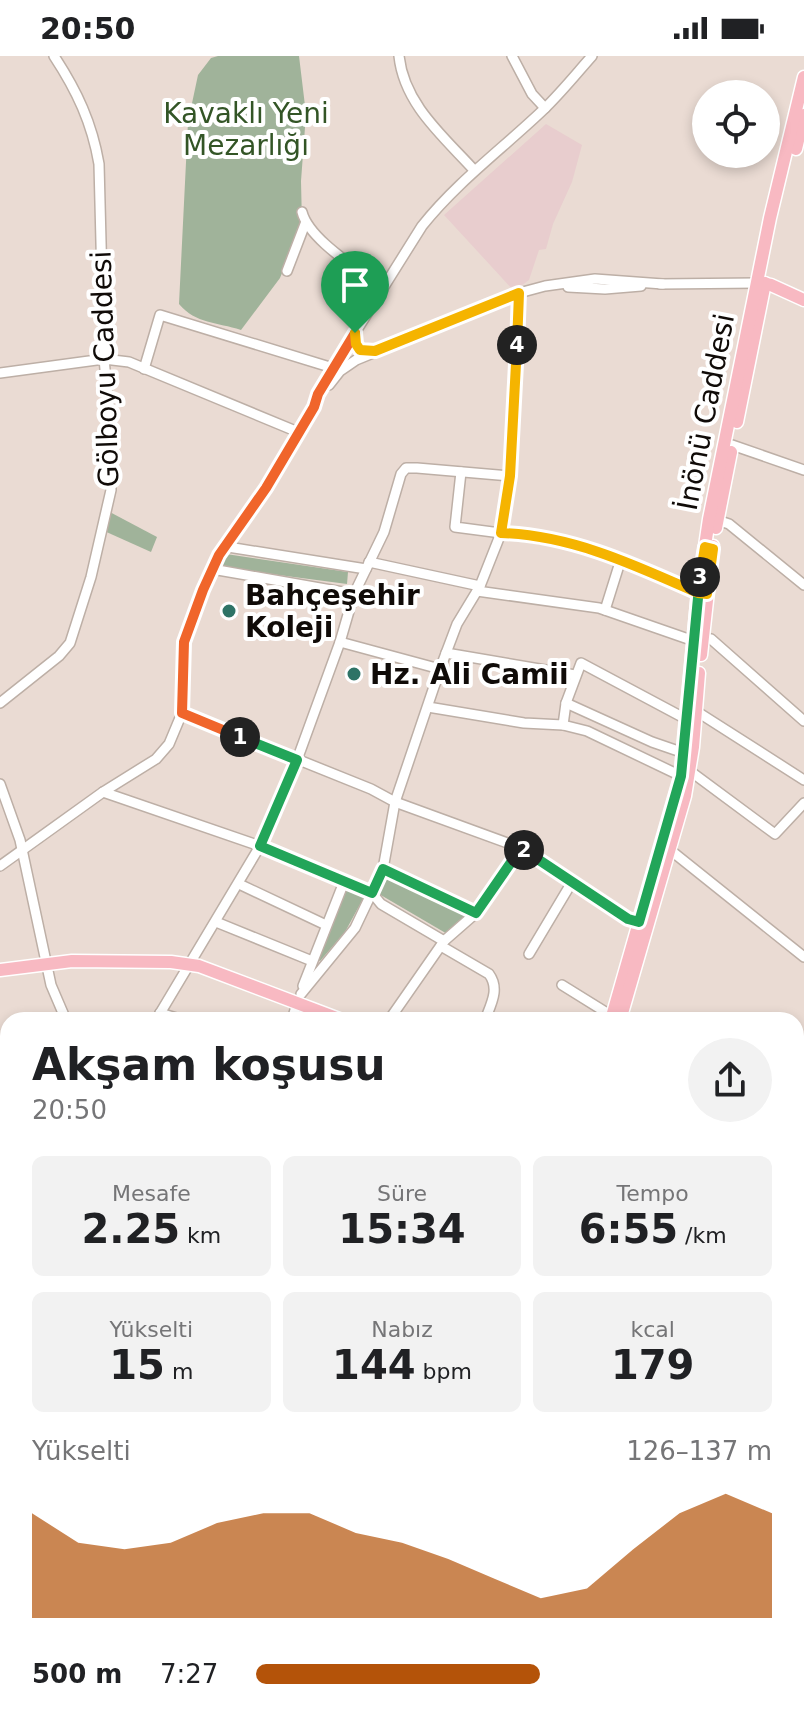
<!DOCTYPE html>
<html lang="tr">
<head>
<meta charset="utf-8">
<style>
	body { margin:0; font-family:"DejaVu Sans",sans-serif; background:#f2f2f2; color:#202124; height:100vh; display:flex; flex-direction:column; font-size:30px; white-space:nowrap }
	* { box-sizing:border-box; margin:0 }
	p { font-size:26px; color:#757577 }
	.icon { flex:none; width:44px; height:44px; fill:none; stroke:currentColor; stroke-width:2; stroke-linecap:round; stroke-linejoin:round }
	.map { position:relative; flex:1; overflow:hidden }
	.details { position:absolute; left:0px; top:956px; width:804px; height:708px; display:flex; flex-direction:column; background:#fff; border-radius:24px 24px 0 0; box-shadow:0 4px 12px #0003 }
	.details>* { flex:none }
	.controls { position:absolute; left:692px; top:24px; display:grid; gap:16px }
	.controls a { display:grid; place-items:center; width:88px; height:88px; border-radius:50%; background:#fff; box-shadow:0 4px 12px #0003; font-size:40px }
	.pin { position:absolute; display:grid; place-items:center; width:68px; height:68px; color:#fff; margin:-82px -34px; border-radius:50% 50% 50% 0; rotate:-45deg; box-shadow:0 0 8px #0007 }
	.pin .icon { rotate:45deg }
	.km { position:absolute; width:40px; height:40px; margin:-20px; border-radius:50%; background:#222; color:#fff; font-size:22px; line-height:40px; text-align:center }
	.round { display:grid; place-items:center; flex:none; width:84px; height:84px; border-radius:42px; background:#f2f2f2 }
	.overview { display:flex; align-items:center; justify-content:space-between; height:136px; padding:0 32px }
	h1 { font-size:44px; font-weight:800; line-height:60px }
	.metrics { display:grid; grid-template-columns:repeat(3,1fr); gap:12px; height:136px; padding:8px 32px }
	.metrics div { display:grid; align-content:center; border-radius:12px; background:#f2f2f2; text-align:center }
	.metrics b { font-size:40px; font-weight:800 }
	.metrics small { font-size:22px; font-weight:400 }
	.metrics p { font-size:22px }
	.chart { height:224px; padding:16px 32px }
	.chart p { display:flex; justify-content:space-between }
	.chart svg { width:100%; height:144px; margin-top:8px; fill:#b45309; opacity:.7 }
	ul { padding:0 32px; list-style:none; font-size:26px }
	li { display:grid; grid-template-columns:128px 96px 1fr; align-items:center; height:60px }
	li i { height:20px; border-radius:10px; background:#b45309 }
	.status { display:flex; justify-content:space-between; align-items:center; height:56px; padding:0 40px; background:#fff; direction:ltr }
	.status svg { height:22px; fill:currentColor }
	.map>svg:first-child { display:block }
	.industrial { fill:#e8cdce }
	.green { fill:#a0b39a }
	.lines { fill:none; stroke-linecap:round; stroke-linejoin:round }
	.minor-casing { stroke:#bdafa6; stroke-width:12 }
	.major-casing { stroke:#fff; stroke-width:15 }
	.minor { stroke:#fff; stroke-width:9 }
	.major { stroke:#f8b9c2; stroke-width:12 }
	.split-1-casing { stroke:#fff; stroke-width:16 }
	.split-2-casing { stroke:#fff; stroke-width:16 }
	.split-3-casing { stroke:#fff; stroke-width:16 }
	.split-4-casing { stroke:#fff; stroke-width:16 }
	.split-5-casing { stroke:#fff; stroke-width:16 }
	.split-1 { stroke:#f0652b; stroke-width:10 }
	.split-2 { stroke:#22a559; stroke-width:10 }
	.split-3 { stroke:#22a559; stroke-width:10 }
	.split-4 { stroke:#f5b400; stroke-width:10 }
	.split-5 { stroke:#f5b400; stroke-width:10 }
	.poi-dot { fill:#2e7366; stroke:#fff; stroke-width:3 }
	.labels { text-anchor:middle; dominant-baseline:central; stroke-width:8; stroke-linejoin:round; paint-order:stroke }
	.park-label { font-size:28px; fill:#335526; stroke:#fff }
	.street-label { font-size:28px; fill:#100b08; stroke:#fff }
	.poi-label { font-size:28px; font-weight:bold; fill:#100b08; stroke:#fff; text-anchor:start }
</style>
</head>
<body>
<div class="status"><b>20:50</b><svg viewBox="0 0 49 12"><path d="M0 12V9h3v3zM5 12V6h3v6zM10 12V3h3v9zM15 12V0h3v12zM26 1h20v11H26zM47 4h2v5h-2z"/></svg></div>
<div class="map">
<svg width="804" height="1664" viewBox="0 0 804 1664">
	<rect width="100%" height="100%" fill="#eadbd3"/>
	<path class="industrial" d="M 546,68 L 582,89 L 572,126 L 553,168 L 546,193 L 539,194 L 529,224 L 514,235 L 444,159 Z"/>
	<g class="green">
		<path d="M 218,0 L 299,0 L 306,58 L 301,125 L 302,168 L 280,222 L 241,274 C 217,266 196,268 179,248 L 188,66 L 198,19 L 211,2 Z"/>
		<path d="M 106,454 L 157,481 L 151,496 L 102,474 Z"/>
		<path d="M 226,498 L 348,516 L 347,528 L 219,511 Z"/>
		<path d="M 386,817 L 466,858 L 449,879 L 379,838 Z"/>
		<path d="M 346,831 L 364,841 L 345,876 L 320,905 L 316,903 Z"/>
	</g>
	<g class="lines">
		<g class="minor-casing">
			<g id="minor">
				<path d="M 399,0 C 404,48 443,80 474,114"/>
				<path d="M 512,0 L 532,38 L 545,52"/>
				<path d="M 302,156 C 309,184 360,214 383,233"/>
				<path d="M 287,215 L 305,168"/>
				<path d="M 660,228 L 757,227"/>
				<path d="M 568,231 L 605,233 L 641,230"/>
				<path d="M 355,277 L 358,292 L 363,295 L 374,295"/>
				<path d="M 144,313 L 160,259 L 333,312"/>
				<path d="M 0,317 L 104,303 L 129,306 L 298,376"/>
				<path d="M 329,329 L 340,315 L 356,304 L 519,237 L 545,230 L 595,223 L 663,228"/>
				<path d="M 732,389 L 804,414"/>
				<path d="M 461,416 L 455,471 L 568,486 L 627,505 L 703,537"/>
				<path d="M 717,464 L 729,468 L 804,529"/>
				<path d="M 228,491 L 366,513"/>
				<path d="M 369,506 L 480,530"/>
				<path d="M 212,513 L 354,538"/>
				<path d="M 477,535 L 599,552 L 694,585"/>
				<path d="M 605,554 L 621,503"/>
				<path d="M 703,582 L 711,583 L 804,665"/>
				<path d="M 340,586 L 440,613"/>
				<path d="M 446,597 L 575,619"/>
				<path d="M 0,647 L 59,600 L 70,587 L 91,521 L 111,434 L 110,364 L 104,303 L 99,108 C 92,67 77,35 54,0"/>
				<path d="M 566,647 L 652,686 L 684,697"/>
				<path d="M 428,651 L 524,667 L 563,669 L 566,647 L 581,607 L 686,663"/>
				<path d="M 696,655 L 804,724"/>
				<path d="M 182,657 L 371,733 L 395,746 L 521,792 L 628,863 L 639,866"/>
				<path d="M 563,669 L 587,675 L 681,720"/>
				<path d="M 690,715 L 775,778 L 804,747"/>
				<path d="M 0,728 L 20,784 L 51,929 L 66,964"/>
				<path d="M 103,736 L 260,790 L 372,837"/>
				<path d="M 669,793 L 804,901"/>
				<path d="M 0,810 L 103,736 L 156,703 L 169,688 L 182,657 L 184,586 L 203,534 L 219,499 L 266,432 L 314,351 L 318,338 L 333,312 L 422,170 C 457,126 502,93 542,55 C 560,38 576,18 592,0"/>
				<path d="M 383,813 L 476,857"/>
				<path d="M 239,828 L 326,869"/>
				<path d="M 372,837 L 381,848 L 444,885"/>
				<path d="M 216,866 L 312,905"/>
				<path d="M 441,890 L 489,918 C 500,933 491,948 485,964"/>
				<path d="M 529,898 L 572,826"/>
				<path d="M 562,929 L 612,960"/>
				<path d="M 303,930 L 344,826"/>
				<path d="M 301,938 L 355,872 L 383,813 L 395,746 L 440,613 L 457,568 L 480,530 L 501,477 L 510,420 L 519,237"/>
				<path d="M 160,957 L 183,964"/>
				<path d="M 156,964 L 260,790 L 297,704 L 340,586 L 354,538 L 384,476 L 401,418 L 406,412 L 417,412 L 510,420"/>
				<path d="M 292,964 L 298,944"/>
				<path d="M 389,964 L 444,885 L 476,857 L 521,792"/>
				<path d="M 796,1138 L 804,1146"/>
				<path d="M 0,1152 L 8,1157"/>
				<path d="M 796,1178 L 804,1182"/>
				<path d="M 0,1219 L 8,1226"/>
				<path d="M 0,1262 L 8,1257"/>
				<path d="M 0,1301 L 8,1313"/>
				<path d="M 796,1373 L 804,1381"/>
				<path d="M 0,1392 L 8,1386"/>
				<path d="M 796,1398 L 804,1401"/>
				<path d="M 0,1401 L 8,1420"/>
				<path d="M 0,1442 L 8,1439"/>
				<path d="M 796,1470 L 804,1474"/>
				<path d="M 796,1502 L 804,1502"/>
				<path d="M 0,1510 L 8,1511"/>
				<path d="M 0,1518 L 8,1519"/>
				<path d="M 796,1546 L 804,1555"/>
				<path d="M 796,1603 L 804,1597"/>
				<path d="M 0,1640 L 8,1643"/>
				<path d="M 0,1649 L 8,1653"/>
				<path d="M 16,1656 L 36,1664"/>
				<path d="M 37,1656 L 55,1664"/>
				<path d="M 396,1656 L 406,1661"/>
				<path d="M 189,1664 L 191,1656"/>
				<path d="M 289,1664 L 294,1656"/>
				<path d="M 374,1664 L 378,1656"/>
				<path d="M 452,1664 L 454,1656"/>
				<path d="M 546,1664 L 557,1656"/>
				<path d="M 697,1664 L 716,1656"/>
			</g>
		</g>
		<g class="major-casing">
			<g id="major">
				<path d="M 796,93 L 804,59"/>
				<path d="M 761,227 L 771,229 L 804,244"/>
				<path d="M 737,366 L 765,227"/>
				<path d="M 716,472 L 731,396"/>
				<path d="M 701,599 L 713,490"/>
				<path d="M 0,914 L 72,905 L 171,906 L 199,910 L 342,964"/>
				<path d="M 611,964 L 681,720 L 698,537 L 709,463 L 770,162 L 804,21"/>
				<path d="M 620,964 L 685,740 L 693,691 L 699,617"/>
				<path d="M 796,1158 L 804,1150"/>
				<path d="M 796,1171 L 804,1163"/>
				<path d="M 796,1267 L 804,1276"/>
				<path d="M 796,1281 L 804,1290"/>
				<path d="M 602,1656 L 607,1664"/>
				<path d="M 477,1664 L 478,1656"/>
			</g>
		</g>
		<use href="#minor" class="minor"/>
		<use href="#major" class="major"/>
	</g>
	<g class="lines">
		<g class="split-1-casing">
			<path id="split-1" d="M 240,681 L 182,657 L 184,586 L 203,534 L 219,499 L 266,432 L 314,351 L 318,338 L 355,277"/>
		</g>
		<g class="split-2-casing">
			<path id="split-2" d="M 240,681 L 297,704 L 260,790 L 372,837 L 383,813 L 476,857 L 521,792 L 524,794"/>
		</g>
		<g class="split-3-casing">
			<path id="split-3" d="M 524,794 L 628,863 L 639,866 L 681,720 L 700,521"/>
		</g>
		<g class="split-4-casing">
			<path id="split-4" d="M 517,289 L 510,420 L 501,477 C 571,479 635,509 698,537 L 707,538 L 713,493 L 705,491 L 700,521"/>
		</g>
		<g class="split-5-casing">
			<path id="split-5" d="M 355,277 L 356,288 L 360,294 L 375,295 L 519,237 L 517,289"/>
		</g>
		<use href="#split-1" class="split-1"/>
		<use href="#split-2" class="split-2"/>
		<use href="#split-3" class="split-3"/>
		<use href="#split-4" class="split-4"/>
		<use href="#split-5" class="split-5"/>
	</g>
	<g class="poi-dot">
		<circle cx="229" cy="555" r="8"/>
		<circle cx="354" cy="618" r="8"/>
	</g>
	<g class="labels">
		<g class="park-label">
			<text x="246" y="57">Kavaklı Yeni<tspan x="246" dy="32">Mezarlığı</tspan></text>
		</g>
		<g class="street-label">
			<text transform="translate(105 313) rotate(-92)">Gölboyu Caddesi</text>
			<text transform="translate(706 356) rotate(-79)">İnönü Caddesi</text>
		</g>
		<g class="poi-label">
			<text x="245" y="539">Bahçeşehir<tspan x="245" dy="32">Koleji</tspan></text>
			<text x="370" y="618">Hz. Ali Camii</text>
		</g>
	</g>
</svg>
<div class="controls">
<a><svg class="icon" aria-label="locate" viewBox="0 0 24 24"><circle cx="12" cy="12" r="6"/><path d="M12 2v4M12 18v4M2 12h4M18 12h4"/></svg></a>
</div>
<div class="pin" style="left:355px;top:277px;background:#1e9e55"><svg class="icon" aria-label="arrive" viewBox="0 0 24 24"><path d="M6 21V4h12l-3 4 3 4H6"/></svg></div>
<b class="km" style="left:240px;top:681px">1</b>
<b class="km" style="left:524px;top:794px">2</b>
<b class="km" style="left:700px;top:521px">3</b>
<b class="km" style="left:517px;top:289px">4</b>
<section class="details">
<div class="overview"><div><h1>Akşam koşusu</h1><p>20:50</p></div><a class="round"><svg class="icon" aria-label="share" viewBox="0 0 24 24"><path d="M12 15V3M7 8l5-5 5 5M5 13v7h14v-7"/></svg></a></div>
<div class="metrics">
<div><p>Mesafe</p><b>2.25<small> km</small></b></div>
<div><p>Süre</p><b>15:34</b></div>
<div><p>Tempo</p><b>6:55<small> /km</small></b></div>
</div>
<div class="metrics">
<div><p>Yükselti</p><b>15<small> m</small></b></div>
<div><p>Nabız</p><b>144<small> bpm</small></b></div>
<div><p>kcal</p><b>179</b></div>
</div>
<div class="chart"><p><span>Yükselti</span>126–137 m</p>
<svg viewBox="0 0 160 44" preserveAspectRatio="none"><path d="M0 44V12L10 21L20 23L30 21L40 15L50 12L60 12L70 18L80 21L90 26L100 32L110 38L120 35L130 23L140 12L150 6L160 12V44z"/></svg>
</div>
<ul>
<li><b>500 m</b>7:27<i style="width:55%"></i></li>
</ul>
</section>
</div>
</body>
</html>
